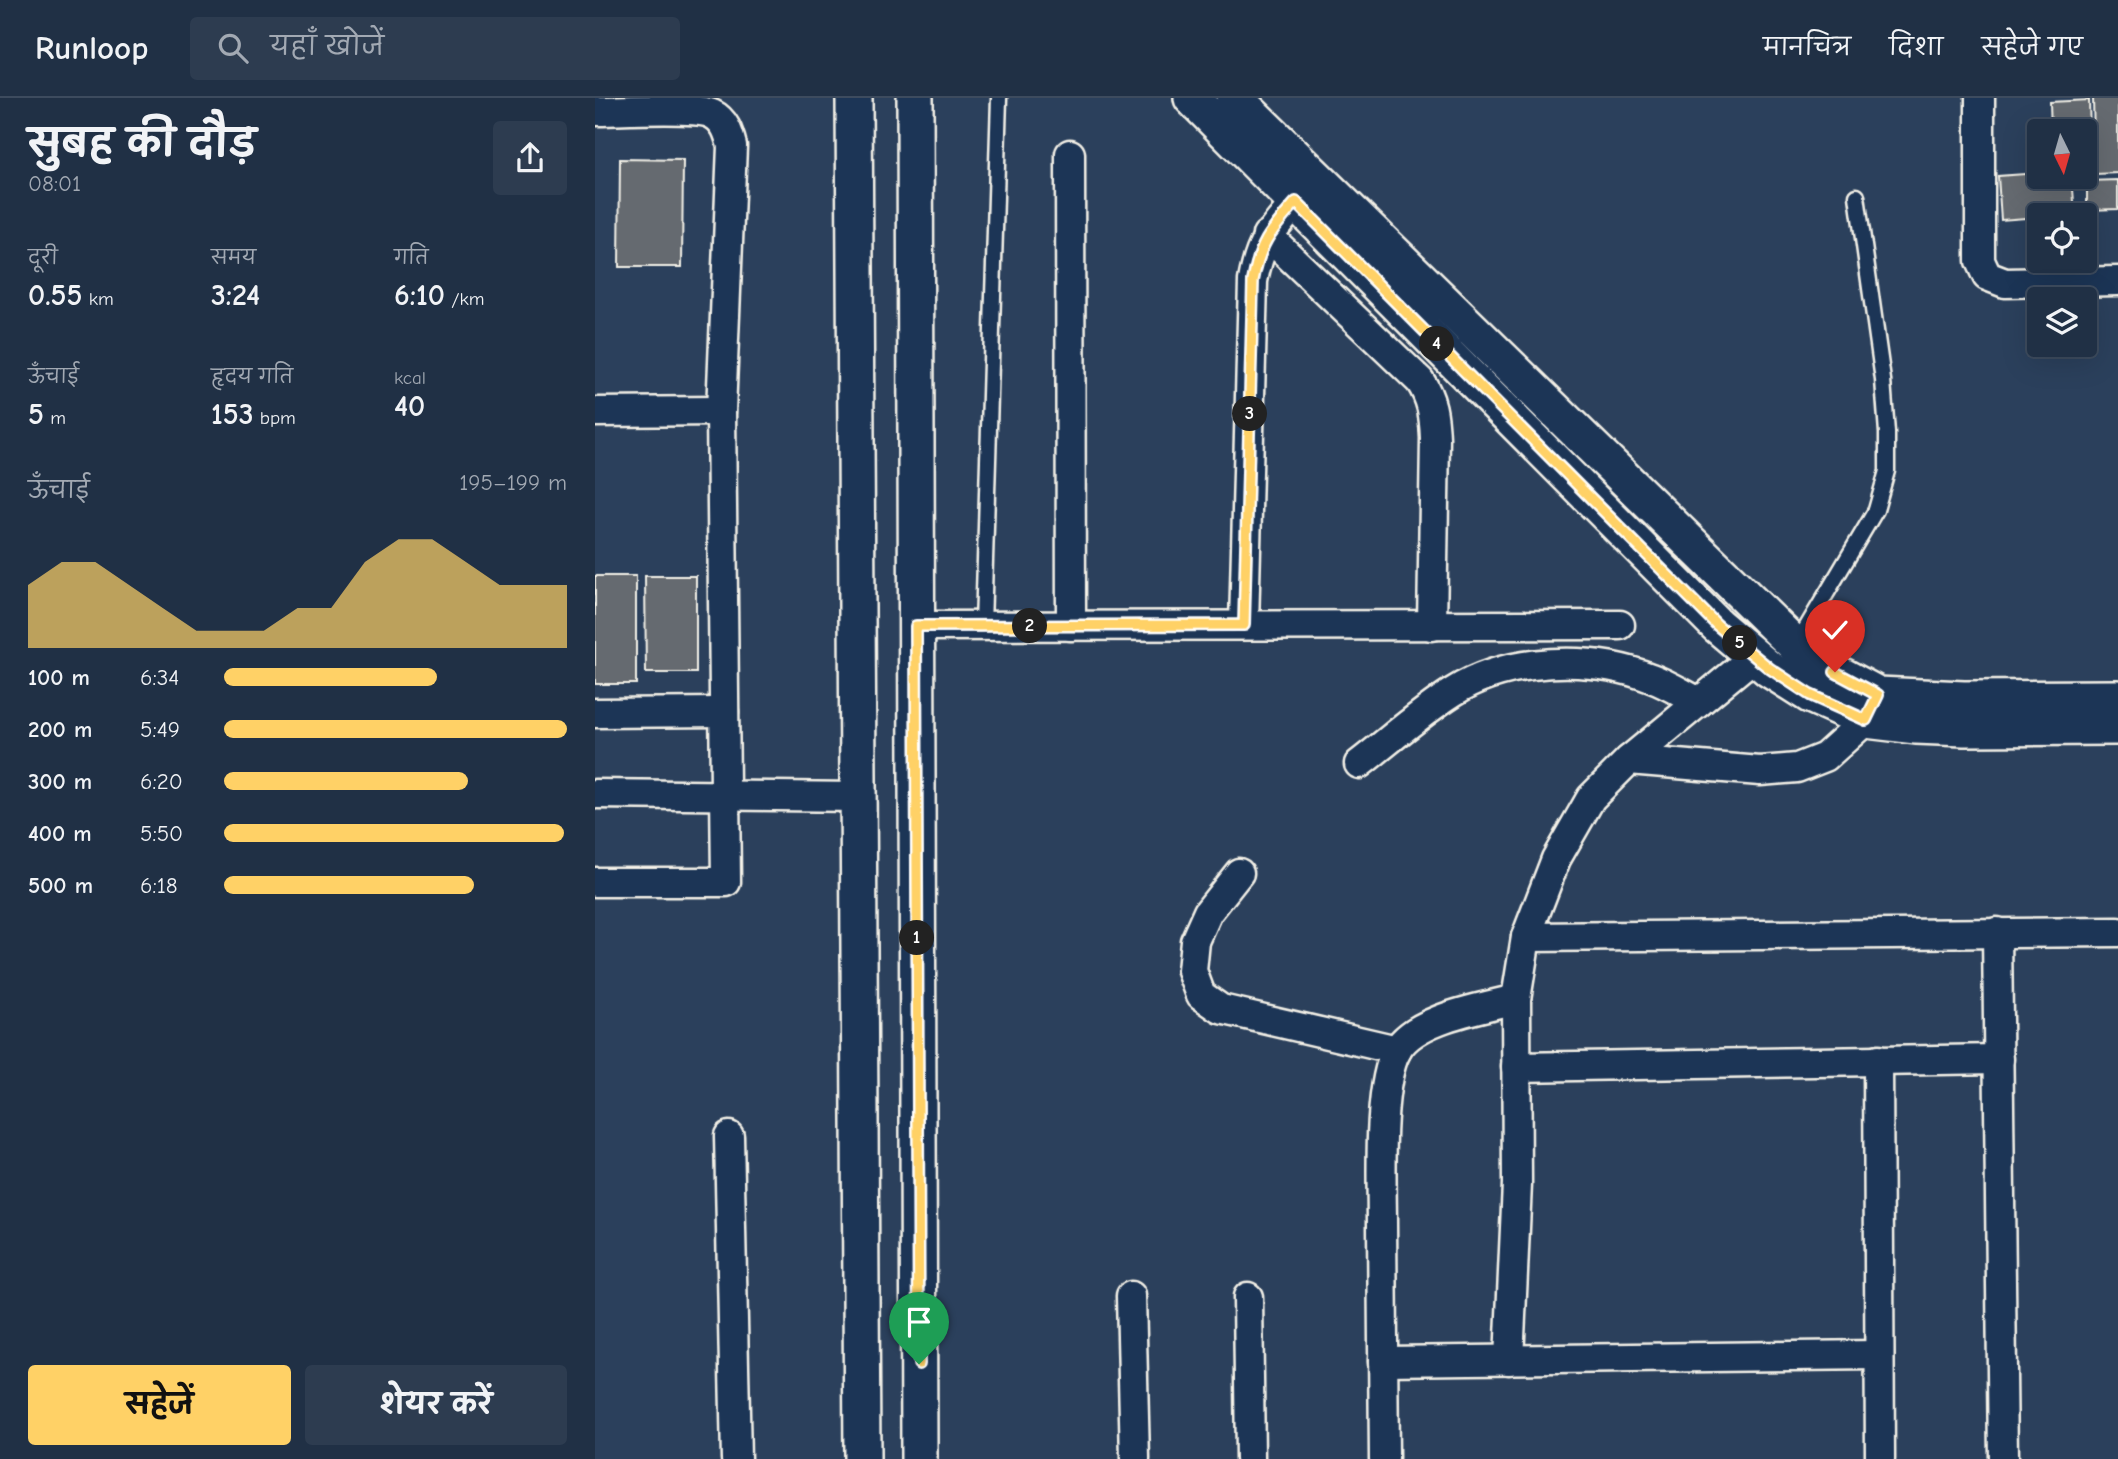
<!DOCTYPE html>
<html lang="hi">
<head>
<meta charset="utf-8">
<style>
	body { margin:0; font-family:"Comic Neue","Playpen Sans Deva",sans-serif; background:#2d3c50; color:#f1f3f6; height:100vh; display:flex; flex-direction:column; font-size:26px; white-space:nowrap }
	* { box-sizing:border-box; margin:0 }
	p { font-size:23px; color:#a2a9b3 }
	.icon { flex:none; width:38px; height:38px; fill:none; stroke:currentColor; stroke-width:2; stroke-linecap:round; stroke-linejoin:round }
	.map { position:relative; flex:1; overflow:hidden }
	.details { display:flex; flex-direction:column; background:#203045; width:595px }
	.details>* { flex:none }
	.needle { width:46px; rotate:175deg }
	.buttons { position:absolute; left:1432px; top:21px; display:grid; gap:14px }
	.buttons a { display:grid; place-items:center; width:70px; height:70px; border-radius:7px; background:#203045; box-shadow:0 7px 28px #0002,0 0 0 2px #3d4b5e; font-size:35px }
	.pin { position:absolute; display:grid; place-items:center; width:60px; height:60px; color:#fff; margin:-72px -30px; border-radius:50% 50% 50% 0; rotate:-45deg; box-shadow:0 0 7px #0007 }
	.pin .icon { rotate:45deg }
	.km { position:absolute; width:35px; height:35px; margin:-18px; border-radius:50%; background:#222; color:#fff; font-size:19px; line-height:35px; text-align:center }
	.round { display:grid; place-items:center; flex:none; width:74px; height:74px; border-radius:7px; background:#2d3c50 }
	.headline { display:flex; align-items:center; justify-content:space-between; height:119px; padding:0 28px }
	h1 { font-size:38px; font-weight:700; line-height:52px }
	.figures { display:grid; grid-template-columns:repeat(3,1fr); gap:10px; height:119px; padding:7px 28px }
	.figures div { display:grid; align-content:center }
	.figures b { font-size:30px; font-weight:700 }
	.figures small { font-size:19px; font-weight:400 }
	.figures p { font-size:19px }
	.chart { height:196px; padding:14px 28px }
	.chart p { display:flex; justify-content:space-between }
	.chart svg { width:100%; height:126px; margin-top:7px; fill:#ffd166; opacity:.7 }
	.primary-button { display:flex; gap:14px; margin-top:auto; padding:14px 28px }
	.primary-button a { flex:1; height:80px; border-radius:7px; background:#ffd166; color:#111; font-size:28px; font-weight:700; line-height:80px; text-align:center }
	.primary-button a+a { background:#2d3c50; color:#f1f3f6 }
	ul { padding:0 28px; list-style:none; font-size:23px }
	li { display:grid; grid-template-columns:112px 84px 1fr; align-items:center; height:52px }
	li i { height:18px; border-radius:9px; background:#ffd166 }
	header { display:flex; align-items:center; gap:42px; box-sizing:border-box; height:98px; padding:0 35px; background:#203045; border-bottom:2px solid #3d4b5e }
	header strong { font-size:33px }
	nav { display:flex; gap:38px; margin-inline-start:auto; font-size:24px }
	.search { width:490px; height:63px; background:#2d3c50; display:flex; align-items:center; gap:18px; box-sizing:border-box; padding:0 24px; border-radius:7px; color:#a2a9b3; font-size:26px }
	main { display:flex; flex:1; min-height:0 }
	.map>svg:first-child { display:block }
	.building { fill:#656b70; stroke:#f4f1e8; stroke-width:2 }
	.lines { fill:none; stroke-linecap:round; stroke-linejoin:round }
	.service-casing { stroke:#f4f1e8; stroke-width:19 }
	.minor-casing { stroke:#f4f1e8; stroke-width:33 }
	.tertiary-casing { stroke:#f4f1e8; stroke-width:40 }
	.service { stroke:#1d3557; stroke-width:14 }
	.minor { stroke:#1d3557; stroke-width:28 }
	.tertiary { stroke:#1d3557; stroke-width:35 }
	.route-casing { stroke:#fff; stroke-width:14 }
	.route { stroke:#ffd166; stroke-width:9 }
</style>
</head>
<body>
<header>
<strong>Runloop</strong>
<div class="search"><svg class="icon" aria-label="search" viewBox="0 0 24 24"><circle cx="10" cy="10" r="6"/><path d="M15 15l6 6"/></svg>यहाँ खोजें</div>
<nav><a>मानचित्र</a><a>दिशा</a><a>सहेजे गए</a></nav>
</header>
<main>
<section class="details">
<div class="headline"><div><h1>सुबह की दौड़</h1><p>08:01</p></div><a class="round"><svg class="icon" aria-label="share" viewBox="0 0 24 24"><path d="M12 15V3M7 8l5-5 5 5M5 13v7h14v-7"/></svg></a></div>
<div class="figures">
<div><p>दूरी</p><b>0.55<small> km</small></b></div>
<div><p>समय</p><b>3:24</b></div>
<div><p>गति</p><b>6:10<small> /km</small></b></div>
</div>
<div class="figures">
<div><p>ऊँचाई</p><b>5<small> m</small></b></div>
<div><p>हृदय गति</p><b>153<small> bpm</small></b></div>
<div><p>kcal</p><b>40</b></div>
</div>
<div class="chart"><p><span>ऊँचाई</span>195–199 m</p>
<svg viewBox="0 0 160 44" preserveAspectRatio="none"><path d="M0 44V22L10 14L20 14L30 22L40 30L50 38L60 38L70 38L80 30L90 30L100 14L110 6L120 6L130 14L140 22L150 22L160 22V44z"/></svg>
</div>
<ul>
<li><b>100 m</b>6:34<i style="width:62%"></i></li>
<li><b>200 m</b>5:49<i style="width:100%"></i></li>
<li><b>300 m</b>6:20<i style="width:71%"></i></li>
<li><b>400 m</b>5:50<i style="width:99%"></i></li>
<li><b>500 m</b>6:18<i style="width:73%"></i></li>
</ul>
<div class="primary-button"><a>सहेजें</a><a>शेयर करें</a></div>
</section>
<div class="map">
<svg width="1523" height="1361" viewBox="0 0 1523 1361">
	<rect width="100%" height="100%" fill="#2b405c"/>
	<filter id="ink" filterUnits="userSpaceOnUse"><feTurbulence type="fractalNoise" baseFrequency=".0143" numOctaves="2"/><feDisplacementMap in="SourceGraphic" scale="14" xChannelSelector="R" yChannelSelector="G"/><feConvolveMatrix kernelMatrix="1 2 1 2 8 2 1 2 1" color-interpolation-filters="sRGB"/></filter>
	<g filter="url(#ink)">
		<g class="building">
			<path d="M 1498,0 L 1523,0 L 1523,75 L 1500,76 Z"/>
			<path d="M 1494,2 L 1495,36 L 1489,36 L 1489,33 L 1456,33 L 1455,4 Z"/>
			<path d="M 25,61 L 88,62 L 87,169 L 24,169 Z"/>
			<path d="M 1444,75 L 1444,79 L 1477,79 L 1480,116 L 1406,122 L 1403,78 Z"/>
			<path d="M 1523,82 L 1523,111 L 1492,112 L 1492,83 Z"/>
			<rect x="0" y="478" width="41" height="108"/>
			<path d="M 50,478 L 101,478 L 101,575 L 51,575 Z"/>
		</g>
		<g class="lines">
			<g class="service-casing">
				<g id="service">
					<path d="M 388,528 L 404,0"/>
					<path d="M 1201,547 L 1281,412 L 1292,373 L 1292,335 L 1288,282 L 1262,98"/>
				</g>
			</g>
			<g class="minor-casing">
				<g id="minor">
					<path d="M 1385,0 L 1385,163 L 1392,178 L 1410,185 L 1523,183"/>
					<path d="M 0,13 C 22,13 101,8 117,16 C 130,22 134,36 137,48 L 126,313 L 131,784 L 0,784"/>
					<path d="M 475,56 L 476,528"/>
					<path d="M 672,137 L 825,283 C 837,301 839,317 840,340 L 837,528"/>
					<path d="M 0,314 L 126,313"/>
					<path d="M 649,527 L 658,183 C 665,144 676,133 701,104"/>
					<path d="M 321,528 L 1025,527"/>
					<path d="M 0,615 L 129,614"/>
					<path d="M 1034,662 L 1165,673 L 1202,670 L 1230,659 L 1271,622 L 1278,607"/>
					<path d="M 764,666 C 795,642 825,615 858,594 C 913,559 997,557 1056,580 C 1073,586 1088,596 1104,604"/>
					<path d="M 0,696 L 263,699"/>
					<path d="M 644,775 L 613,814 L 600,843 L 597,873 L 606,897 L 626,911 L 802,952"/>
					<path d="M 1402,834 L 1408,1361"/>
					<path d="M 931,839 L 1523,834"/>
					<path d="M 1283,962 L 1285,1361"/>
					<path d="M 921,969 L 1404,961"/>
					<path d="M 134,1038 L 141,1361"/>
					<path d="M 536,1198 L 540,1361"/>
					<path d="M 653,1199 L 655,1361"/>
					<path d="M 914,1262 L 922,1086 L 921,901 L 931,839 L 961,761 L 996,700 L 1034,662 L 1161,557"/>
					<path d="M 788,1263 L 1284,1257"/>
					<path d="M 789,1361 C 788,1283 788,1205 787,1127 C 787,1085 782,988 802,952 C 820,920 887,910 921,901"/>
				</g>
			</g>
			<g class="tertiary-casing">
				<g id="tertiary">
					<path d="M 259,0 L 267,1361"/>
					<path d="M 320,0 L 324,1361"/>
					<path d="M 597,0 L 1122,527 L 1174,571 L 1215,597 L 1271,622 L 1321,628 L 1369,630 L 1523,629"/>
					<path d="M 640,0 L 1201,548 L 1240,574 L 1283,597 L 1369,601 L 1523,600"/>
				</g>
			</g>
			<use href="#service" class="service"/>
			<use href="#minor" class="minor"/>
			<use href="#tertiary" class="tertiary"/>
		</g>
	</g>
	<g class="lines" filter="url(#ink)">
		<g class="route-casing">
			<path id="route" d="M 324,1266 L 321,528 L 649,527 L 658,183 C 665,144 676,133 701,104 L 1122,527 L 1174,570 L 1215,597 L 1271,622 L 1283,597 L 1240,574"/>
		</g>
		<use href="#route" class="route"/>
	</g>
</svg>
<div class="buttons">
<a><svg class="needle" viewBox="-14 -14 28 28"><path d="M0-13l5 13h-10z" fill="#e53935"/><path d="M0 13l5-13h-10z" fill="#a2a9b3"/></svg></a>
<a><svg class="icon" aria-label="locate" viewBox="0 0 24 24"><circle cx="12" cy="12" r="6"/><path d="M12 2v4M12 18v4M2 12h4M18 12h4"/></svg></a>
<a><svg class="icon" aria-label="layers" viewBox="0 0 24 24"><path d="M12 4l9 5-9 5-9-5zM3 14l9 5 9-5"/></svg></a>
</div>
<div class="pin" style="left:324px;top:1266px;background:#1e9e55"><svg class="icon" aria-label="arrive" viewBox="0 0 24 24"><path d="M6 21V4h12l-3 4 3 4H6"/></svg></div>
<div class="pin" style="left:1240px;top:574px;background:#d93025"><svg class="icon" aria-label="check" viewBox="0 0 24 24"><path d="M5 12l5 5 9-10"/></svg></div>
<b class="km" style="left:322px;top:840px">1</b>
<b class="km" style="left:435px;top:528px">2</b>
<b class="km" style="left:655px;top:316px">3</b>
<b class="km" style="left:842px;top:246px">4</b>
<b class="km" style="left:1145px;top:545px">5</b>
</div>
</main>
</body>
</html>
